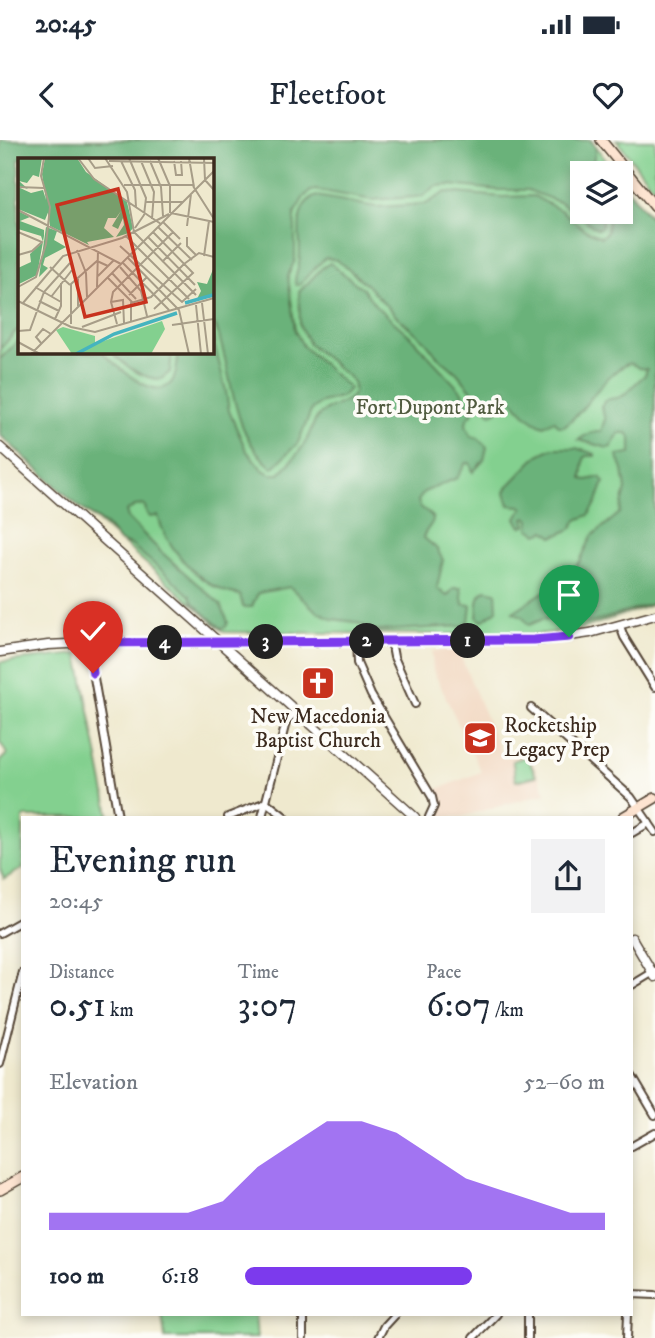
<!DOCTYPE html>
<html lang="en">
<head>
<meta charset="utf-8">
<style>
	body { margin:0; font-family:"IM FELL DW Pica",serif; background:#f2f2f3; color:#1f2937; height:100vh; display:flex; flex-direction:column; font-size:26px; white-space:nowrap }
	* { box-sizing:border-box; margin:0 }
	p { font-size:23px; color:#747a83 }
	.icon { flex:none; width:38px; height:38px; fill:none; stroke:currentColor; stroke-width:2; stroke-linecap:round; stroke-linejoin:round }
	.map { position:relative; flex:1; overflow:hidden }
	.sheet { position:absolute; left:21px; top:676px; width:612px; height:500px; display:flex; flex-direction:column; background:#fff; border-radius:0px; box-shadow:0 4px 10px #0003 }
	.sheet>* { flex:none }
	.fabs { position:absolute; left:570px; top:21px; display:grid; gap:14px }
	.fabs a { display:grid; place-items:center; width:63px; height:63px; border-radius:0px; background:#fff; box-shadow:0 4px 10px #0003; font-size:35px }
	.pin { position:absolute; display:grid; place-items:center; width:60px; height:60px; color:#fff; margin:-72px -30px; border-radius:50% 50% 50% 0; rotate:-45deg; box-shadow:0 0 7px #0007 }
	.pin .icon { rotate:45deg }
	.km { position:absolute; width:35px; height:35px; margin:-18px; border-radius:50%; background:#222; color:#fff; font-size:19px; line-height:35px; text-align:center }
	.round { display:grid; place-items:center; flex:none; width:74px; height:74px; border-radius:0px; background:#f2f2f3 }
	.head { display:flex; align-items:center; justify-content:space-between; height:119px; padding:0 28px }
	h1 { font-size:38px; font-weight:600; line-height:52px }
	.metrics { display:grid; grid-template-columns:repeat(3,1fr); gap:10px; height:119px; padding:7px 28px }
	.metrics div { display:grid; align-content:center }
	.metrics b { font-size:35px; font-weight:600 }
	.metrics small { font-size:19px; font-weight:400 }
	.metrics p { font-size:19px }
	.chart { height:196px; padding:14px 28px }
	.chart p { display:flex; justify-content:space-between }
	.chart svg { width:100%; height:126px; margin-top:7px; fill:#7c3aed; opacity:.7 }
	ul { padding:0 28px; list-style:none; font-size:23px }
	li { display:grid; grid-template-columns:112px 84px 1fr; align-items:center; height:52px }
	li i { height:18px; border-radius:9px; background:#7c3aed }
	.status { display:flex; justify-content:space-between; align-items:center; height:49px; padding:0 35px; background:#fff; direction:ltr }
	.status svg { height:19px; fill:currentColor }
	header { display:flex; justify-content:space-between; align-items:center; height:91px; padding:0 28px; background:#fff; font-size:32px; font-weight:600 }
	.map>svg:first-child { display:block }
	.built { fill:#f1d5bd }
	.green { fill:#83d08f; stroke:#5f7d56; stroke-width:2; fill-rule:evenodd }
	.forest { fill:#6ab27a; stroke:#526e4c; stroke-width:2 }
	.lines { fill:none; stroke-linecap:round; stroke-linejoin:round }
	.minor-casing { stroke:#564738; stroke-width:10 }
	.tertiary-casing { stroke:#564738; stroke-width:11 }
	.secondary-casing { stroke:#564738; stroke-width:12 }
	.minor { stroke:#fff; stroke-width:6 }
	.tertiary { stroke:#fff; stroke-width:8 }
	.secondary { stroke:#fde4d1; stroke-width:9 }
	.route-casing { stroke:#fff; stroke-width:14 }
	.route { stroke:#7c3aed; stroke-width:9 }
	.labels { text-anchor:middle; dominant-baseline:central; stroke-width:7; stroke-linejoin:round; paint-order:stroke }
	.park-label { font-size:21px; fill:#515c40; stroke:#fdfcf7 }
	.poi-label { font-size:21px; fill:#3b2a1e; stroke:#fdfcf7 }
	.inset-river { fill:none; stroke:#45b4bf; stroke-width:3.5 }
	.inset-road { fill:none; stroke:#a79d88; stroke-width:2 }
	.view { fill:#c8321e; fill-opacity:0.15; stroke:#c8321e; stroke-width:3.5 }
	.inset-edge { fill:none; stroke:#3b2a1e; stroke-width:3.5 }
</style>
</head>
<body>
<div class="status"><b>20:45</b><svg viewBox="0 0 49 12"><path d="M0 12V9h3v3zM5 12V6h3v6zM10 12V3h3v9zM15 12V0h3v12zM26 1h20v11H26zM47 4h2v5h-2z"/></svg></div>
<header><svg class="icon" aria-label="back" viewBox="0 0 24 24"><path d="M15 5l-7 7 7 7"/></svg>Fleetfoot<svg class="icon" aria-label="heart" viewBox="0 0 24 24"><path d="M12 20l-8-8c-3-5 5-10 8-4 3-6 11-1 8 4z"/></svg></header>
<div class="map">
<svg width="655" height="1198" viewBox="0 0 655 1198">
	<rect width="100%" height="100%" fill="#fdfcf7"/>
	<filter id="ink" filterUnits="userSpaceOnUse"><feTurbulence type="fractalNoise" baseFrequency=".0143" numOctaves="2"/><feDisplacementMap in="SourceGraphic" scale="14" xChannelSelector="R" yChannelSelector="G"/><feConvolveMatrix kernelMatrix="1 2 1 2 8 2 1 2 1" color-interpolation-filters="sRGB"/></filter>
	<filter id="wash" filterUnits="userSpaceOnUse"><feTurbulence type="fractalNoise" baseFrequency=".00686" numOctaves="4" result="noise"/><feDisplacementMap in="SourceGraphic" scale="28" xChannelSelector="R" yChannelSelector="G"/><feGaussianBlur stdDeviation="1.57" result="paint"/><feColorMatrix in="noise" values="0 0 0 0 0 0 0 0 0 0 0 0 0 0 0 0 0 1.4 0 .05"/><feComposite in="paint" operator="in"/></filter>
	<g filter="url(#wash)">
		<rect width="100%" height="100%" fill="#efe9ce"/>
		<path class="built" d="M 458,510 L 503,618 L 528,612 L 546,653 L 461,677 L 438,677 L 442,665 L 438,649 L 481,632 L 433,530 L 432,511 Z"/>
		<g class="green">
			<path d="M 0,0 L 591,0 L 615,33 L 583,33 L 583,72 L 621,72 L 621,42 L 655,81 L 655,464 L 581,489 L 531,495 L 224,492 L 0,295 ZM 19,19 L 212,19 L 212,212 L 19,212 Z"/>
			<path d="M 616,0 L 655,0 L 655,50 L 617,1 Z"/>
			<path d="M 78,514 L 109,675 L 105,677 L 23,677 L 23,728 L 4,739 L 0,729 L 0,621 L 7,614 L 0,602 L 0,522 Z"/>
			<path d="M 527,616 L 536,636 L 516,641 C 513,634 515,628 512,621 Z"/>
			<path d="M 162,1174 L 255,1174 L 257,1198 L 165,1198 Z"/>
		</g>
		<g class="forest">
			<path d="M 0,0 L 590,0 L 596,8 L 593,22 L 594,33 L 583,33 L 583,72 L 602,72 L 602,86 L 597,89 L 561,63 L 528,50 L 497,50 L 449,45 L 436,46 L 423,56 L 415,57 L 372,60 L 317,50 L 311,51 L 304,57 L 295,72 L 295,120 L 288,136 L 295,191 L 303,206 L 350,249 L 341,257 L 322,262 L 312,269 L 298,303 L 273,328 C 236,300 234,253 223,211 C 220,201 219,189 212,181 L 212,19 L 19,19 L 19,188 L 0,209 Z"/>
			<path d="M 621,41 L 655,83 L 655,463 L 590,483 L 574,485 L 543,479 L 529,485 L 522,476 L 513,472 L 569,435 L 580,421 L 592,396 L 620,373 L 626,349 L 623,330 L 617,315 L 631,313 L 631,298 L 627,293 L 619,293 L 611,307 L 608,308 L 578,300 L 590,293 L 601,291 L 605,279 L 601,267 C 607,255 613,261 622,256 C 628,253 637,241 645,235 L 647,229 L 639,228 L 630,223 C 601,234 589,269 564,286 L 559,286 L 554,280 L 544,286 C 527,280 514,263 505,249 L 502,251 L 497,271 L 491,274 L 457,233 L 436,215 L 426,202 L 395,175 L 366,144 L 337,120 L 325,118 L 299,145 L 296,145 C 293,136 298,132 299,123 C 303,102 290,64 317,56 L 376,67 L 426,64 L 446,52 L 502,57 L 534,56 L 562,71 L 585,90 L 601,97 L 607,92 L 609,72 L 621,72 Z"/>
			<path d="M 330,123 L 363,149 L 377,167 L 410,196 L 461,251 L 473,269 L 472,274 L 467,279 L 466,285 L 471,296 L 478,298 L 487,307 L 484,320 L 473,332 L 470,323 L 466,323 L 457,338 L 424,352 L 418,361 L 420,367 C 443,381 430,381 423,397 L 436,408 L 443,420 L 437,448 L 447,456 L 454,448 L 461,448 L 463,464 L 471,465 L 469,481 L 463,486 L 377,491 L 355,482 L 332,479 L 315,470 L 290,447 L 258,453 L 252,467 L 243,467 L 240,455 C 235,454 229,453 224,451 C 195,440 165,405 158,376 L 150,377 L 146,372 L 145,365 L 135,366 L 126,372 L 128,378 L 159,410 L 221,465 L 228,482 L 226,487 L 221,488 L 193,463 L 190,456 L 173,440 L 131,405 L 120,402 L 106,385 L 79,367 L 0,295 L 0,219 L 19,200 L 19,212 L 102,212 C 114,223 158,267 173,240 C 178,232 177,220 178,212 L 212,212 L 212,194 L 226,251 L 229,271 L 246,310 L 262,329 L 270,334 L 279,334 C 288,325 301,311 307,299 C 311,291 313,281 320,274 C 332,263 365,262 351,239 L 309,204 L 300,186 L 299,152 L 322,128 Z"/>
			<path d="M 111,212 L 172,212 L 170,232 L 161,239 C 141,239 125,225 111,212 Z"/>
			<path d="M 552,308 L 576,308 L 595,314 L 595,316 L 586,316 L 584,319 L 582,339 L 587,340 L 600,337 L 604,342 L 596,364 L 589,375 L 577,380 L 571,389 L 553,397 L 545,391 L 538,394 L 529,389 L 530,380 L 527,377 L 524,378 L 526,386 L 521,387 L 516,378 L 523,368 L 520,366 L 509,365 L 505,352 L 508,346 L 538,315 Z"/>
			<path d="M 486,450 L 496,452 L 497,470 L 482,481 L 477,477 C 479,467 475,456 486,450 Z"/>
		</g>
	</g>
	<g filter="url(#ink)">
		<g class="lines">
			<g class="minor-casing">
				<g id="minor">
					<path d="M 620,486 L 624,497 L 655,547"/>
					<path d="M 356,501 L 357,523 L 371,555 L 432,657 L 434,666 L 429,677"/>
					<path d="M 391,501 L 394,517 L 415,564"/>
					<path d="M 88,503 L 118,677"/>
					<path d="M 531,568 L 631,657 L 655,692"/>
					<path d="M 228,677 L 266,662 L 285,677"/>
					<path d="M 262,677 L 286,582 L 296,571"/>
					<path d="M 632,693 L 649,683"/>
					<path d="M 0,793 L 23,780"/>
					<path d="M 632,845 L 655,831"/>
					<path d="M 0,924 L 23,832"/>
					<path d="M 632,936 L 655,975"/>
					<path d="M 632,1006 L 655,993"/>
					<path d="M 632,1154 L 655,1155"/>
					<path d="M 303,1174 L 303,1198"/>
					<path d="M 528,1174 L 528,1198"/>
					<path d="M 378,1198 L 384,1186 L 395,1174"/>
					<path d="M 473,1198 L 496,1174"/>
					<path d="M 627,1198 L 628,1174"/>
				</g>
			</g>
			<g class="tertiary-casing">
				<g id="tertiary">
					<path d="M 0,307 L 415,677"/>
					<path d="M 0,512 L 48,505 L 88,503 L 542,500 L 590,493 L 655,475"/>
					<path d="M 632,798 L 655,837"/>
				</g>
			</g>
			<g class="secondary-casing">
				<g id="secondary">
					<path d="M 601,0 L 655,67"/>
					<path d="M 623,677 L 655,658"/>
					<path d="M 0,1050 L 23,1037"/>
				</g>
			</g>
			<use href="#minor" class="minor"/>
			<use href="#tertiary" class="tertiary"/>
			<use href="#secondary" class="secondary"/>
		</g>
	</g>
	<g class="lines" filter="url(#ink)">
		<g class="route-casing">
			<path id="route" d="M 93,533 L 88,503 L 534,500 L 569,497"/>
		</g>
		<use href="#route" class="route"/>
	</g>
	<defs>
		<g id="church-square" transform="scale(1.75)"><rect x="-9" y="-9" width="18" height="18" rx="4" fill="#c8321e" stroke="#fdfcf7"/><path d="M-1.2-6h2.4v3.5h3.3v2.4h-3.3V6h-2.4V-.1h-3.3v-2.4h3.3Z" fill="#fff"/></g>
		<g id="school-square" transform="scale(1.75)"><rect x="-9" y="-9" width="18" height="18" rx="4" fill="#c8321e" stroke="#fdfcf7"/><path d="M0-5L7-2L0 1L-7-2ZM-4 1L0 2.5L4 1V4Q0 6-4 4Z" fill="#fff"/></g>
	</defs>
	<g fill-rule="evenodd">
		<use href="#church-square" x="318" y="543"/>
		<use href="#school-square" x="480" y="598"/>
	</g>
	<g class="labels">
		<g class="park-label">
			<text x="430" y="268">Fort Dupont Park</text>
		</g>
		<g class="poi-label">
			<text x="318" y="577">New Macedonia<tspan x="318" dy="24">Baptist Church</tspan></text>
			<text x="504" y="586" text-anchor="start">Rocketship<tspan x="504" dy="24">Legacy Prep</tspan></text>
		</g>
	</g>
	<g transform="translate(18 18)">
		<rect width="196" height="196" fill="#efe9ce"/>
		<path d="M 144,163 L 147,171 L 133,196 L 54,196 L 38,172 L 45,169 L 77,178 L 77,186 Z" fill="#83d08f"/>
		<path d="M 0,0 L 24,0 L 21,19 L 15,17 L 9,25 L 1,23 L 10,31 L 0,28 ZM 27,0 L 59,0 L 68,14 L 109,44 L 115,70 L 111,75 L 98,79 L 106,67 L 105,60 L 100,71 L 94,68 L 103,53 L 98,60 L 90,60 L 86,70 L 96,79 L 69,84 L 71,87 L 32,68 L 24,16 ZM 0,29 L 13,35 L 25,32 L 31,52 L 27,62 L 0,51 ZM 0,53 L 12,59 L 2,63 L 26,72 L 26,78 L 19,117 L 1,126 L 0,110 L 13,104 L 12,96 L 25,84 L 23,78 L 0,71 ZM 28,69 L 39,73 L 36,82 L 48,89 L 27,100 L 25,107 L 30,110 L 21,119 ZM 196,109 L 196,139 L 179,141 L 183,133 L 179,124 L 189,126 Z" fill="#6ab27a"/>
		<path class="inset-river" d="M 167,145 L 195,137M 58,196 L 96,176 L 159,155"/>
		<path class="inset-road" d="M 60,0 L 76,21 L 143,66M 70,0 L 77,10 L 95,8M 87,0 L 109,34 L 116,74 L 178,137M 111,0 L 128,40 L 126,57 L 117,70M 140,0 L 152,28 L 152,55M 171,0 L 176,29M 186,0 L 187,22 L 196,32M 91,3 L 196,5M 103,3 L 117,32 L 118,49M 123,3 L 136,34 L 134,61M 132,3 L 143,29 L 145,58M 156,3 L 158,17 L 164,17 L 163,3M 106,27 L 176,27M 175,28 L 196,61M 0,29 L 26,30M 128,44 L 165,44M 0,52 L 103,106M 153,55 L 196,64M 145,64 L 162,81M 169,68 L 173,36M 140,69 L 174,102M 0,74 L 24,84 L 14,93 L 0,97M 135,74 L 175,115 L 136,151M 108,78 L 171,141M 130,79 L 177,127M 169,79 L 169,88 L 178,97M 102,88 L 164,144 L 178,131M 59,92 L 68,115 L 69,139M 186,98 L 191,63M 109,99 L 161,152 L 171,196M 104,104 L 151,152M 144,104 L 163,85M 166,106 L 181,95 L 196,99M 32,109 L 52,127M 102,109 L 123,133 L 129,158M 94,115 L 118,141M 80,118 L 96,102M 60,119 L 60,148M 89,119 L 114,144M 0,129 L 18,119 L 28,86 L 32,49 L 23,18 L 26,0M 17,129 L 43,144M 79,129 L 80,93M 111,137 L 129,119M 33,139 L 54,112M 0,143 L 53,169 L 77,174 L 196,140M 21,143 L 41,153M 93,144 L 105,142 L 106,165M 5,145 L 45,98 L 104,80 L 151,56M 184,145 L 190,196M 178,147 L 183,196M 37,161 L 43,148 L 43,125M 113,164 L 113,145 L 133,139 L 166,106M 53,166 L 53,126 L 79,103 L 90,108M 99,166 L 93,144 L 95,134 L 155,74M 154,167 L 196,161M 64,169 L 103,154M 0,173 L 12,172 L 26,134 L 52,105M 0,184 L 22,196M 23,185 L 18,179 L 25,171 L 33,176M 13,196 L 196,13"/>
		<path class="view" d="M 100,31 L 128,144 L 67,159 L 39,47 Z"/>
		<rect width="196" height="196" class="inset-edge"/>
	</g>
</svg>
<div class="fabs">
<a><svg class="icon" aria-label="layers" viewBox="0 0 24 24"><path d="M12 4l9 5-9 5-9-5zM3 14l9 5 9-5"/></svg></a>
</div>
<div class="pin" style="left:569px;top:497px;background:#1e9e55"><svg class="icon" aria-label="arrive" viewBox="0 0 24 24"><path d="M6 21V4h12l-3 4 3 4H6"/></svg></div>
<div class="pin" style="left:93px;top:533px;background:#d93025"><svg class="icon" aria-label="check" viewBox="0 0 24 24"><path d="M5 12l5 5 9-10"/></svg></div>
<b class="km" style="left:468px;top:501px">1</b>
<b class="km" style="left:367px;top:501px">2</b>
<b class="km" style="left:266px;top:502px">3</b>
<b class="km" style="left:165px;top:503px">4</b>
<section class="sheet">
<div class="head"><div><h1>Evening run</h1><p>20:45</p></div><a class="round"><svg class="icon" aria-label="share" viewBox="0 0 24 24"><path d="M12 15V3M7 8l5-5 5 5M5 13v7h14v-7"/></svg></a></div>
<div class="metrics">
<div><p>Distance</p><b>0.51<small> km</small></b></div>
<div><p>Time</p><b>3:07</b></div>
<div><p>Pace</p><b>6:07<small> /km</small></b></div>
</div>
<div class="chart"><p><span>Elevation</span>52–60 m</p>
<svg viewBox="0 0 160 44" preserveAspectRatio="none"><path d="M0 44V38L10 38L20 38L30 38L40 38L50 34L60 22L70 14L80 6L90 6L100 10L110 18L120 26L130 30L140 34L150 38L160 38V44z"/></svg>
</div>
<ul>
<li><b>100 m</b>6:18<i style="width:63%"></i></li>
</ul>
</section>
</div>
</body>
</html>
